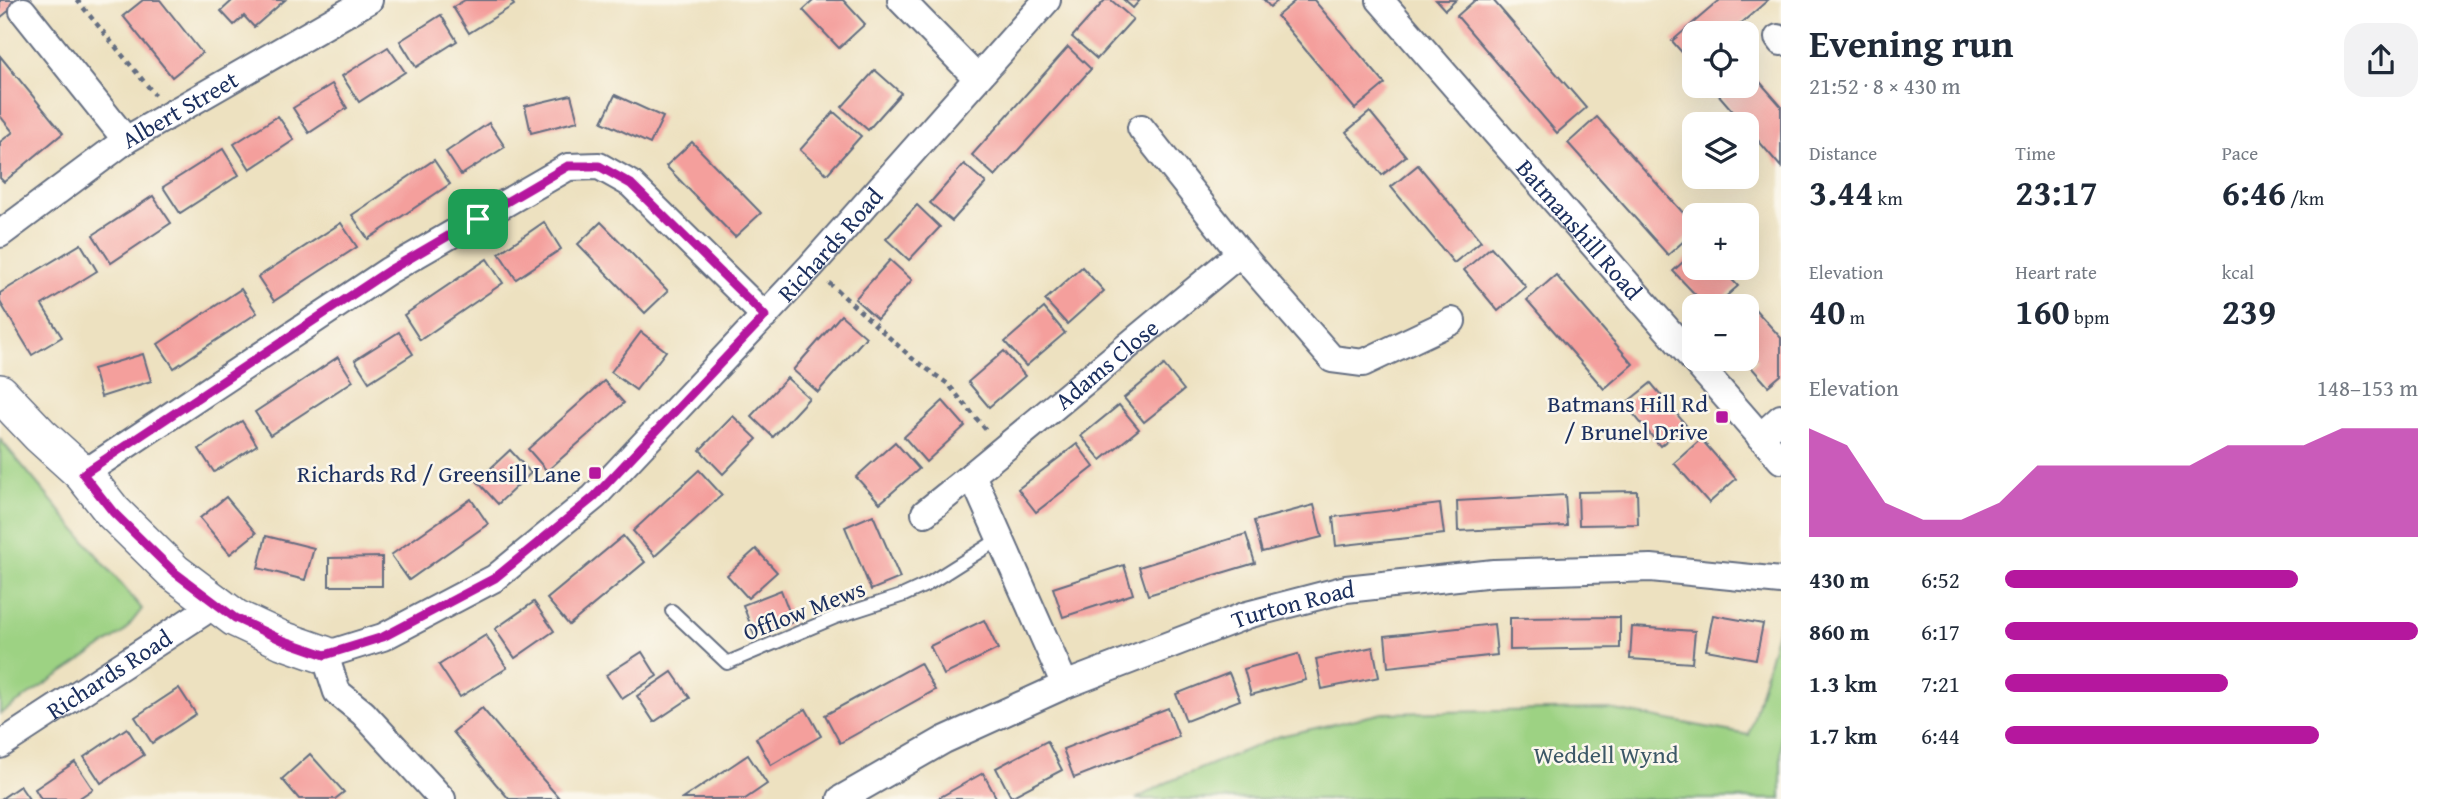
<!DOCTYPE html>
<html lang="en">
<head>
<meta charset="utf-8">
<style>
	body { margin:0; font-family:"Gentium Book Plus",serif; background:#f2f2f3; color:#1f2937; height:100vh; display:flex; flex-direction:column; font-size:26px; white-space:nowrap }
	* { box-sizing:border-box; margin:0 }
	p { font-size:23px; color:#747a83 }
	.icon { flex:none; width:38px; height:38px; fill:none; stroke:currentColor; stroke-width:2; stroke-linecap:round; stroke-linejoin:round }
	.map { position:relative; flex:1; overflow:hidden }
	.drawer { display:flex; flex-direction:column; background:#fff; width:665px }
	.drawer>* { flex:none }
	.tools { position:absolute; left:1682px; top:21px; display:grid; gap:14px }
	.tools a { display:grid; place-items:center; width:77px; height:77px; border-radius:14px; background:#fff; box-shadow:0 7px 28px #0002; font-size:35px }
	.pin { position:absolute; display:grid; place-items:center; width:60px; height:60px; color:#fff; margin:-30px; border-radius:14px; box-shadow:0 4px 10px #0006 }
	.round { display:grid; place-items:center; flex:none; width:74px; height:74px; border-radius:21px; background:#f2f2f3 }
	.overview { display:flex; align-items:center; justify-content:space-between; height:119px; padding:0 28px }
	h1 { font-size:38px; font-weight:700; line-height:52px }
	.figures { display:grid; grid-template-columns:repeat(3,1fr); gap:10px; height:119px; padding:7px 28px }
	.figures div { display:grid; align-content:center }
	.figures b { font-size:35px; font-weight:700 }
	.figures small { font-size:19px; font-weight:400 }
	.figures p { font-size:19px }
	.chart { height:196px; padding:14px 28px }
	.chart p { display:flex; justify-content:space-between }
	.chart svg { width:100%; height:126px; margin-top:7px; fill:#b5179e; opacity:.7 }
	ul { padding:0 28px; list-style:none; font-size:23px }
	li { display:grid; grid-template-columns:112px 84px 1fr; align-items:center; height:52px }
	li i { height:18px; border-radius:9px; background:#b5179e }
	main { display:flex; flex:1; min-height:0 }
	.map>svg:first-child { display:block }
	.green { fill:#9dd283; stroke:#5c8070; stroke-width:2 }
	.building { fill:#f49f9c }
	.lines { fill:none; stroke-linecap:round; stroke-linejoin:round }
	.lane-casing { stroke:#646d80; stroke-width:16 }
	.street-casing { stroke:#646d80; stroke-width:30 }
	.secondary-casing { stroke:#646d80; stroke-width:40 }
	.path { stroke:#646d80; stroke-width:4.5; stroke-dasharray:5 5; stroke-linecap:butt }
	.lane { stroke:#fff; stroke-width:12 }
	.street { stroke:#fff; stroke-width:26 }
	.secondary { stroke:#fff; stroke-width:37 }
	.route-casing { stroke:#fff; stroke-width:14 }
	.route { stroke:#b5179e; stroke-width:9 }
	.poi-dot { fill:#b5179e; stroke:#fbf7ec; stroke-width:2.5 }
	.labels { text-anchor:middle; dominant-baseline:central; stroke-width:5; stroke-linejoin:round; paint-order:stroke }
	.street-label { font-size:24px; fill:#1b2f5e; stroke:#fbf7ec }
	.poi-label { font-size:24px; fill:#1b2f5e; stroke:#fbf7ec; text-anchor:end }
	.park-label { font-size:24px; fill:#3c5867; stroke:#fbf7ec }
</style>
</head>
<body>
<main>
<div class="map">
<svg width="1781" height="799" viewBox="0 0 1781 799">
	<rect width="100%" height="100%" fill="#fbf7ec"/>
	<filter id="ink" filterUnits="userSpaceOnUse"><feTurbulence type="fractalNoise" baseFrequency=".0143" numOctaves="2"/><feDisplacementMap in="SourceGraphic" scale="14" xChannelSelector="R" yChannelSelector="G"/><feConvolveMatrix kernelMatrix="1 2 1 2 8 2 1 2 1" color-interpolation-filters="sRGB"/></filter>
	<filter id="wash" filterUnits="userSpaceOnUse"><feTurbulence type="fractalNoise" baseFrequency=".00686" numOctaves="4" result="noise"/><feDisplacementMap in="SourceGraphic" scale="28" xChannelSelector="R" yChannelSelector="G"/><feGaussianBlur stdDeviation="1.57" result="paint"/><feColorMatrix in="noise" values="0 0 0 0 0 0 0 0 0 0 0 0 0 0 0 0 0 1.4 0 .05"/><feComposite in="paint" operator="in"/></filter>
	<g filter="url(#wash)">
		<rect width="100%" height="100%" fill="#ede1c0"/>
		<g class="green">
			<path d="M 0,439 L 142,609 L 124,632 L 0,714 Z"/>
			<path d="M 1781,616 L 1781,799 L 1136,799 L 1168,782 L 1280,736 L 1383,713 L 1609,709 L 1749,735 Z"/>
		</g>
		<g id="blocks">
			<g class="building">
				<path d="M 0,0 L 22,0 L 0,18 Z"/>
				<path d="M 143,0 L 160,0 L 202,53 L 172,77 L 123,16 Z"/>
				<path d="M 233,0 L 285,0 L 254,27 L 244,16 L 234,25 L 221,11 Z"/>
				<path d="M 465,0 L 511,0 L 514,5 L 469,33 L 453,7 Z"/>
				<path d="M 814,0 L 843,0 L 865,24 L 839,48 L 803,10 Z"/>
				<path d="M 1105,0 L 1111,0 L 1133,19 L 1097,59 L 1072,37 Z"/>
				<path d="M 1124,0 L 1140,0 L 1133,8 Z"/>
				<path d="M 1264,0 L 1279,0 L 1270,7 Z"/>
				<path d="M 1296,0 L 1314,0 L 1385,84 L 1355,109 L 1277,16 Z"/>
				<path d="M 1436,0 L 1456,0 L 1445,10 Z"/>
				<path d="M 1475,0 L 1493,0 L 1586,108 L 1557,133 L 1457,16 Z"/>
				<path d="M 1720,0 L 1768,0 L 1730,33 L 1694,33 L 1694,66 L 1672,41 Z"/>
				<path d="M 441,15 L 457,41 L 416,67 L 400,41 Z"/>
				<path d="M 388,47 L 405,72 L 359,102 L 342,76 Z"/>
				<path d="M 1068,47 L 1091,69 L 995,176 L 972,155 Z"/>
				<path d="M 0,56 L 63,133 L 4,182 L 0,178 L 0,142 L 13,132 L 0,116 Z"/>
				<path d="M 1746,66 L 1781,106 L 1781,167 L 1711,86 L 1746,86 Z"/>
				<path d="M 875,70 L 901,93 L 868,130 L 842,107 Z"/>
				<path d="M 332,84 L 347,108 L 309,133 L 293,108 Z"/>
				<path d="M 571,95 L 578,121 L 531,133 L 525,106 Z"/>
				<path d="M 615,95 L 663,117 L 650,144 L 602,122 Z"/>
				<path d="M 834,112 L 861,136 L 827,174 L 800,150 Z"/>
				<path d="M 1370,112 L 1406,156 L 1382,175 L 1346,132 Z"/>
				<path d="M 278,116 L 294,140 L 250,169 L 234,144 Z"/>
				<path d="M 1597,117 L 1694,225 L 1694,232 L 1668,255 L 1568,143 Z"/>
				<path d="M 489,123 L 505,147 L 461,175 L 446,152 Z"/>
				<path d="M 692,142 L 761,213 L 735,237 L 666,166 Z"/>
				<path d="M 223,149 L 239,175 L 180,213 L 163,187 Z"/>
				<path d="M 434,160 L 450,184 L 368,239 L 352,215 Z"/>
				<path d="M 964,164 L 986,183 L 952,221 L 930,203 Z"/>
				<path d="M 1418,165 L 1481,241 L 1454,263 L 1391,187 Z"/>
				<path d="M 153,196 L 171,223 L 111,263 L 93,235 Z"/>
				<path d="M 917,205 L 940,227 L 909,260 L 886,239 Z"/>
				<path d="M 544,222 L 561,249 L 516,279 L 499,253 Z"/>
				<path d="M 601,222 L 668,291 L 645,313 L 578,244 Z"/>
				<path d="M 341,223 L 357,247 L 274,301 L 258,277 Z"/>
				<path d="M 81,244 L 97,271 L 42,305 L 62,337 L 32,355 L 0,302 L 0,293 Z"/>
				<path d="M 1491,247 L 1526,287 L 1498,311 L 1464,270 Z"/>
				<path d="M 1694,252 L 1694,268 L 1721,268 L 1738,286 L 1715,306 L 1706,306 L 1673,271 Z"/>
				<path d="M 487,259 L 503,283 L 420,340 L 404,315 Z"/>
				<path d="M 890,260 L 912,280 L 877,319 L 855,299 Z"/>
				<path d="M 1082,267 L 1104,291 L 1067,324 L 1045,300 Z"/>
				<path d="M 1556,275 L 1633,364 L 1604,389 L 1527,300 Z"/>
				<path d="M 241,289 L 257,313 L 174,368 L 158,344 Z"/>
				<path d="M 1744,297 L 1781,338 L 1781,375 L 1768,386 L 1751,367 L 1758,360 L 1746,347 L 1746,306 L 1734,306 Z"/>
				<path d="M 1044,308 L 1065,333 L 1026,366 L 1005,342 Z"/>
				<path d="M 841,315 L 866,337 L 818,392 L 793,370 Z"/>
				<path d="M 399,332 L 413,354 L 369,382 L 355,360 Z"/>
				<path d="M 641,332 L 666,351 L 636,390 L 611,372 Z"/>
				<path d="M 1004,351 L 1025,376 L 989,407 L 968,382 Z"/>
				<path d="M 143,354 L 151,381 L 101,397 L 93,369 Z"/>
				<path d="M 338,357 L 353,381 L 270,435 L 255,412 Z"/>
				<path d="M 1164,365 L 1184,390 L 1144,422 L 1124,398 Z"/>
				<path d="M 787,378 L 809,398 L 773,437 L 751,416 Z"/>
				<path d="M 604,381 L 624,403 L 547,471 L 528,449 Z"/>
				<path d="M 1651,383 L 1686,425 L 1660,446 L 1625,404 Z"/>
				<path d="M 943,401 L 965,426 L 926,462 L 904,437 Z"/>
				<path d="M 1119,405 L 1139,429 L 1101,460 L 1081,436 Z"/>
				<path d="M 733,416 L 757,439 L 723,474 L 700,450 Z"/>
				<path d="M 242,421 L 257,445 L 214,472 L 199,449 Z"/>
				<path d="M 1701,439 L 1736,479 L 1709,503 L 1674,463 Z"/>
				<path d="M 895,442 L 919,469 L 880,503 L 856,477 Z"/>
				<path d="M 1077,444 L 1094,467 L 1036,512 L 1018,489 Z"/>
				<path d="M 510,450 L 531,473 L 498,504 L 477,481 Z"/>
				<path d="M 699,470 L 722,495 L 655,556 L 633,531 Z"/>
				<path d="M 1637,491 L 1638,524 L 1579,525 L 1578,492 Z"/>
				<path d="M 1565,495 L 1567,526 L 1458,531 L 1457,501 Z"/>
				<path d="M 226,497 L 256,533 L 230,554 L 200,518 Z"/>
				<path d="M 471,499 L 488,524 L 409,580 L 391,555 Z"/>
				<path d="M 1440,504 L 1444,534 L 1336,546 L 1333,517 Z"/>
				<path d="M 1314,505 L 1322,537 L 1262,552 L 1254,521 Z"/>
				<path d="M 873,515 L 900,578 L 871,590 L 845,527 Z"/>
				<path d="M 1246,534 L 1255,563 L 1148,595 L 1139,567 Z"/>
				<path d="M 266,536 L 314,548 L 305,580 L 258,568 Z"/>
				<path d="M 623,536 L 645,562 L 569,625 L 547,599 Z"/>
				<path d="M 756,549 L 777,572 L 748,598 L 727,575 Z"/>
				<path d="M 382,557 L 382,586 L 329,586 L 329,558 Z"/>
				<path d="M 1124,565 L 1133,594 L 1063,617 L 1053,588 Z"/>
				<path d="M 781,590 L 793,622 L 755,637 L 743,605 Z"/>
				<path d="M 534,602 L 554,631 L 515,658 L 495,629 Z"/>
				<path d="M 1713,615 L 1763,624 L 1756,659 L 1706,650 Z"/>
				<path d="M 1620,617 L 1620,648 L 1510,650 L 1510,618 Z"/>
				<path d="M 984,620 L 998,649 L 944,675 L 930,646 Z"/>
				<path d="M 1494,624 L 1497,655 L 1388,667 L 1385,636 Z"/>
				<path d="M 1632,627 L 1695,631 L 1692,663 L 1630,659 Z"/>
				<path d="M 486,635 L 507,668 L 460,697 L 439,665 Z"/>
				<path d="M 1373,647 L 1379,677 L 1322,689 L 1316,659 Z"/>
				<path d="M 642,652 L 657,676 L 622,699 L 606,675 Z"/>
				<path d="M 1298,654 L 1306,680 L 1251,695 L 1244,669 Z"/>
				<path d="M 920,663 L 935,690 L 840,743 L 825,715 Z"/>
				<path d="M 672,672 L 690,698 L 654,722 L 637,696 Z"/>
				<path d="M 1229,673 L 1240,700 L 1186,721 L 1176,694 Z"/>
				<path d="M 179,688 L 196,714 L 152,743 L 135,717 Z"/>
				<path d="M 482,708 L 525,759 L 560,799 L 509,799 L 496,784 L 453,732 Z"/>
				<path d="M 1168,708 L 1179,737 L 1074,778 L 1063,749 Z"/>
				<path d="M 806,709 L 821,736 L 771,765 L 756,738 Z"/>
				<path d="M 127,728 L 144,755 L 101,783 L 84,757 Z"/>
				<path d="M 1047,741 L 1062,770 L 1011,797 L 996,768 Z"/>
				<path d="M 310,754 L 344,792 L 335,799 L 299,799 L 282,779 Z"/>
				<path d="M 748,755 L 767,784 L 745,799 L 682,799 Z"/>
				<path d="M 75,762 L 93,789 L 78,799 L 41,799 L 35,789 Z"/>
				<path d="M 983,773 L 997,799 L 937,799 Z"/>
				<path d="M 20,786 L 29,799 L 1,799 Z"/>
			</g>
		</g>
	</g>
	<g filter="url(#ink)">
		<use href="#blocks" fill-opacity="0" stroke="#646d80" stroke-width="2"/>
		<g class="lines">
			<g class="lane-casing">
				<path id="lane" d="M 672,611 L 727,663 L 836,617 L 904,595 L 928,584 L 999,539"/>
			</g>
			<g class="street-casing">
				<g id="street">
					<path d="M 901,0 L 976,77"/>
					<path id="s1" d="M 1380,0 L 1781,460"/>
					<path d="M 23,11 L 126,140"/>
					<path d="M 1778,38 L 1781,42"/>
					<path d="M 1141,128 L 1240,253 L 1332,359 L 1363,363 L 1452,321"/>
					<path id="s2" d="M 0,234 L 126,140 L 369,0"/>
					<path d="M 1760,437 L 1781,418"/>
					<path d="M 83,474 L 388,271 L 568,167 L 599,166 L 631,184 L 765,316"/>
					<path d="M 925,513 L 972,475"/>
					<path id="s3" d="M 1065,685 L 972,475 L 1240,253"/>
					<path id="s4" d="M 0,745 L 202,613 L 213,601"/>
					<path id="s5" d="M 442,799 L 363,713 L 337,692 L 325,655 L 383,637 L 495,578 L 594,497 L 811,266 L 1047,0"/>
					<path id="s6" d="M 841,799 L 944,740 L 1065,685 L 1247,615 L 1346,589 L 1494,573 L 1651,568 L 1781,581"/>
				</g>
			</g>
			<g class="secondary-casing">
				<path id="secondary" d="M 0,393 L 40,435 L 83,474 L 113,512 L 174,572 L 235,618 L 282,640 L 325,655"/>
			</g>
			<g class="path">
				<path d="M 77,0 L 155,95"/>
				<path d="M 829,283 L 913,359 L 948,384 L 986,430"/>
				<path d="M 1523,799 L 1533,799"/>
			</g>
			<use href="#lane" class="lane"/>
			<use href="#street" class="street"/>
			<use href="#secondary" class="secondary"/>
		</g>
	</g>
	<g class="lines" filter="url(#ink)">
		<g class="route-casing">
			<path id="route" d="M 568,166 L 599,166 L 631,184 L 765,316 L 594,497 L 495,578 L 383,637 L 325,655 L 282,640 L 235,618 L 174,572 L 113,512 L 83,474 L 388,271 Z"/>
		</g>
		<use href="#route" class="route"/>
	</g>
	<g class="poi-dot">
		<rect x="1715" y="410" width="14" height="14" rx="3.5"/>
		<rect x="588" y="466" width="14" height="14" rx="3.5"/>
	</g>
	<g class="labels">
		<g class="street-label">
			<text stroke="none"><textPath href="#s2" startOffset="219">Albert Street</textPath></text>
			<text stroke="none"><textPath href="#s1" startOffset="304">Batmanshill Road</textPath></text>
			<text stroke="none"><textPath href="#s5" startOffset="850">Richards Road</textPath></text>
			<text stroke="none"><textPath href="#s3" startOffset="404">Adams Close</textPath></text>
			<text stroke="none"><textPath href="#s6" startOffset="494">Turton Road</textPath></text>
			<text transform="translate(804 610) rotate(-21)">Offlow Mews</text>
			<text stroke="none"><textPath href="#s4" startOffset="130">Richards Road</textPath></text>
		</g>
		<g class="poi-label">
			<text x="1708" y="403">Batmans Hill Rd<tspan x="1708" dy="28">/ Brunel Drive</tspan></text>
			<text x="581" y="473">Richards Rd / Greensill Lane</text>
		</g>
		<g class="park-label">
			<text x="1606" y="754">Weddell Wynd</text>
		</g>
	</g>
</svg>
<div class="tools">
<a><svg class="icon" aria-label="locate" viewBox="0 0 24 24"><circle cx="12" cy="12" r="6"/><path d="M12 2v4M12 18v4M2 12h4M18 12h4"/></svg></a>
<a><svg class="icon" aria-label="layers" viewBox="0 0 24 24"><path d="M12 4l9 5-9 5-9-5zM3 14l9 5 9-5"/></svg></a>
<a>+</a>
<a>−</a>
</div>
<div class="pin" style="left:478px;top:219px;background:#1e9e55"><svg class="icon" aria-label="arrive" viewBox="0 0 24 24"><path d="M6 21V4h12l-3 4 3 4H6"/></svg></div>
</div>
<section class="drawer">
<div class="overview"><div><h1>Evening run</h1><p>21:52 · 8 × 430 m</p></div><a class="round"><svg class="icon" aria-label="share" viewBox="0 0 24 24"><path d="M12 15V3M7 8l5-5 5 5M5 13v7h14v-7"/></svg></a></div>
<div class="figures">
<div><p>Distance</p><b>3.44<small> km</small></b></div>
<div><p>Time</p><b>23:17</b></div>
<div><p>Pace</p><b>6:46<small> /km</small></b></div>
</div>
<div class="figures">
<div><p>Elevation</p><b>40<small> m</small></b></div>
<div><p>Heart rate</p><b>160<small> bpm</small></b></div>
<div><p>kcal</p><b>239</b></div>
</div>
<div class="chart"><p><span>Elevation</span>148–153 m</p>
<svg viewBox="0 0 160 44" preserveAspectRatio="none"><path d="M0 44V6L10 12L20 32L30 38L40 38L50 32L60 19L70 19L80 19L90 19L100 19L110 12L120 12L130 12L140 6L150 6L160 6V44z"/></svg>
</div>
<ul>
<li><b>430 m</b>6:52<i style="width:71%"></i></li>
<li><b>860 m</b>6:17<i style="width:100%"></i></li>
<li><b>1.3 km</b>7:21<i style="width:54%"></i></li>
<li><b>1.7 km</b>6:44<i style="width:76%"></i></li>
</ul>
</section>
</main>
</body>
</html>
